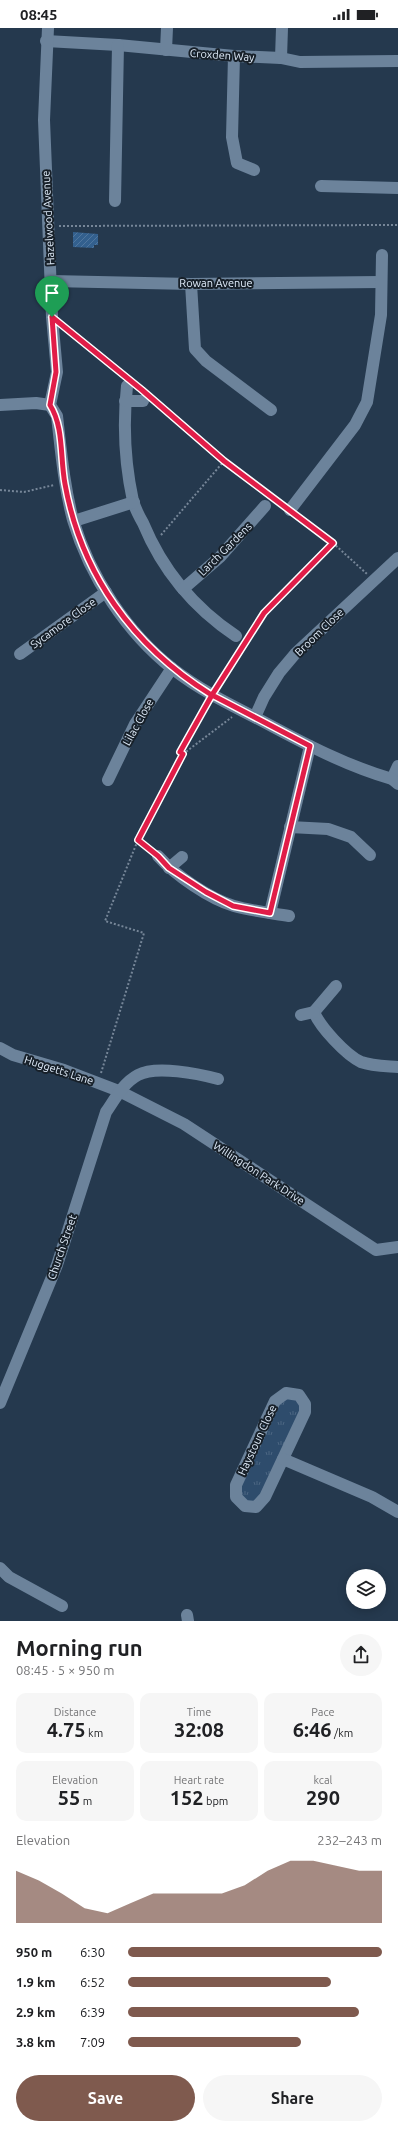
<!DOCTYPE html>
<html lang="en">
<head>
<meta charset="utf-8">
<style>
	body { margin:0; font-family:Ubuntu,sans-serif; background:#f6f6f6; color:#202124; height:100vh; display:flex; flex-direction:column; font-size:15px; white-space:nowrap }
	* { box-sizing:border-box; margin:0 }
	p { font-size:13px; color:#757577 }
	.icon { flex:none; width:22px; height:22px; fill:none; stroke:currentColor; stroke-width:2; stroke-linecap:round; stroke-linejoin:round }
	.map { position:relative; height:1593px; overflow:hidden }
	.panel { display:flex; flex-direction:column; background:#fff; flex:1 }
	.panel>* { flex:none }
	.tools { position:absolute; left:346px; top:1541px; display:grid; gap:8px }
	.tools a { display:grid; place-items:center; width:40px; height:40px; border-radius:50%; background:#fff; box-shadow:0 2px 10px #0003; font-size:20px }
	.pin { position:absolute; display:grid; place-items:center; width:34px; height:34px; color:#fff; margin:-41px -17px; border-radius:50% 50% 50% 0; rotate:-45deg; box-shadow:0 0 4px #0007 }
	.pin .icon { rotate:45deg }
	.round { display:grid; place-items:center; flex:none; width:42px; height:42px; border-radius:21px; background:#f6f6f6 }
	.headline { display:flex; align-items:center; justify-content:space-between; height:68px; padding:0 16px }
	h1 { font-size:22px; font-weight:600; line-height:30px }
	.stats { display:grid; grid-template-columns:repeat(3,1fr); gap:6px; height:68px; padding:4px 16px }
	.stats div { display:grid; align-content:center; border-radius:10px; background:#f6f6f6; text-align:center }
	.stats b { font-size:20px; font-weight:600 }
	.stats small { font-size:11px; font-weight:400 }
	.stats p { font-size:11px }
	.chart { height:112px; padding:8px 16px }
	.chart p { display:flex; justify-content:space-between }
	.chart svg { width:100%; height:72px; margin-top:4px; fill:#7f5a4e; opacity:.7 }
	.action { display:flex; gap:8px; margin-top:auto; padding:8px 16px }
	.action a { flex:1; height:46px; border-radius:24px; background:#7f5a4e; color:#fff; font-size:16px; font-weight:600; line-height:46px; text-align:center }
	.action a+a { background:#f6f6f6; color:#202124 }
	ul { padding:0 16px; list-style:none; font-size:13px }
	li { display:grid; grid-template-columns:64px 48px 1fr; align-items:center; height:30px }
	li i { height:10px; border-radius:5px; background:#7f5a4e }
	.status { display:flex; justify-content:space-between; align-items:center; height:28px; padding:0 20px; background:#fff; direction:ltr }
	.status svg { height:11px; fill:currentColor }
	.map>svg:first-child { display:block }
	.grass { fill:url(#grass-tufts) }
	.building { fill:url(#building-hatch) }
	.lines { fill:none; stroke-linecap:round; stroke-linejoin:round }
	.path { stroke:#768698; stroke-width:2; stroke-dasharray:2 2; stroke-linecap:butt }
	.street { stroke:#6c839b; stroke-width:12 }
	.secondary { stroke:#6c839b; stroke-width:12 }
	.route-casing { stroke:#fff; stroke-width:8 }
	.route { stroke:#e11d48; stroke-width:5 }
	.labels { text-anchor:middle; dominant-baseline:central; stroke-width:4; stroke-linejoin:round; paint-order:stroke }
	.street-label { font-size:11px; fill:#e1edfb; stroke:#172029 }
</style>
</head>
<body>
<div class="status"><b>08:45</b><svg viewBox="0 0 49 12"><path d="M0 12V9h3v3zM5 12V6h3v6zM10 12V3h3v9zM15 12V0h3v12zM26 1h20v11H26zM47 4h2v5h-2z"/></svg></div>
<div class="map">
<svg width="398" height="1593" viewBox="0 0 398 1593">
	<defs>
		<pattern id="grass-tufts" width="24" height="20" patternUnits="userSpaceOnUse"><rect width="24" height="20" fill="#2e4c6c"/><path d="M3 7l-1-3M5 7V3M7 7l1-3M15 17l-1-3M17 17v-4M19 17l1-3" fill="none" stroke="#4c6682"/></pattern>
		<pattern id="building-hatch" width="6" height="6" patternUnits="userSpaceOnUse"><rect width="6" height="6" fill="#33608e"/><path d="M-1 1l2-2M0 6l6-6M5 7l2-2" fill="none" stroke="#50779f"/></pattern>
	</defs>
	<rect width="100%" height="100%" fill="#25394e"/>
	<path class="grass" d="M 286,1365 L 305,1376 L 265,1469 L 245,1478 L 236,1457 L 275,1373 Z"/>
	<path class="building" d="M 73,204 L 98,206 L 98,217 L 94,217 L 94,220 L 73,219 Z"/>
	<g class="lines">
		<g class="path">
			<path d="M 59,198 L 398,197"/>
			<path d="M 65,299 L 123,347"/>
			<path d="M 154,373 L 224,433 L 270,468"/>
			<path d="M 0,462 L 24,464 L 54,457"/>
			<path d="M 274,470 L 282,476"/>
			<path d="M 298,488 L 333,515 L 367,546"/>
			<path d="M 161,507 L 224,433"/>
			<path d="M 248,608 L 274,573 L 333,515"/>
			<path d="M 218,658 L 243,617"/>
			<path d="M 183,726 L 232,689"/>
			<path d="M 138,812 L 149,821"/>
			<path d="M 101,1045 L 144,905 L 105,893 L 138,812 L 183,726 L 180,724 L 206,677"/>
		</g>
		<g class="street">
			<path d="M 46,13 L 118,17 L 234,28 L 281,30 L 300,34 L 398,33"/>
			<path d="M 166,22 L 167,0"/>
			<path d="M 234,28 L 232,109 L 237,135 L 254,142"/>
			<path d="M 281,30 L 282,0"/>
			<path d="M 321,158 L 398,160"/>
			<path d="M 115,173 L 118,17"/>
			<path d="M 51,253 L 191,256 L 381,254"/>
			<path d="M 191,256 L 195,321 L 206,333 L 271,382"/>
			<path d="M 127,358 C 123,395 125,436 133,473 C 135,480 139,488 143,495 C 162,541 194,580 236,608"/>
			<path d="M 125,373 L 143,373"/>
			<path d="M 290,482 L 355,397 L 367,374 L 381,287 L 382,227"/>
			<path d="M 74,493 L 134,474"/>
			<path d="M 183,561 L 220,529 L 265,478"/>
			<path d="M 20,626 L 106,564"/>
			<path d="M 255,689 L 264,669 L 279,645 L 295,626 L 398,530"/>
			<path d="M 392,751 L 398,738"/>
			<path d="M 108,752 L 135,696 L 172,640"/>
			<path d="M 290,799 L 328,801 L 351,809 L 370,827"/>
			<path d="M 158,828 C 175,847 210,871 234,878 C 252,883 271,885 289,888"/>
			<path d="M 169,840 L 182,829"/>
			<path d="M 270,885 L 310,718"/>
			<path d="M 336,958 L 314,984 C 320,999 346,1027 361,1034 C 372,1038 386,1038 398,1039"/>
			<path d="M 301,987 L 314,984"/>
			<path d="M 0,1020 L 13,1027 L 64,1042 L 119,1063 L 184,1096 L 376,1222 L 398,1219"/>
			<path d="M 286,1365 L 299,1367 L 305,1376 L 305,1384 L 265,1469 L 256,1479 L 245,1478 L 236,1469 L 236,1457 L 275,1373 Z"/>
			<path d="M 0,1375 L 57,1237 L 106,1084 C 115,1071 123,1055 138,1047 C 156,1037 199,1046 218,1051"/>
			<path d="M 283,1431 L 372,1469 L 398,1484"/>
			<path d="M 0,1540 L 9,1549 L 62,1578"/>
			<path d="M 187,1587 L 188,1593"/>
		</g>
		<g class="secondary">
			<path d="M 48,0 L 44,92 L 52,289 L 57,344 L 50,377 L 57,388 C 61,423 64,458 73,492 C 90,549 127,605 173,641 C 201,663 233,678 264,694 C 305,716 347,738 392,751 L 398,756"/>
			<path d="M 0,377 L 36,375 L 50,377"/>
		</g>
	</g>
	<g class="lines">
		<g class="route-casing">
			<path id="route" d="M 52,289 L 56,344 L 50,377 C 64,399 60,430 65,456 C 81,546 133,618 210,666 L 212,667 L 310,718 L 270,885 L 233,878 L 206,864 L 169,840 L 158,828 L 138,812 L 183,726 L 180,724 L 212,667 L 264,585 L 333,515 L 224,433 L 142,362 L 52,289"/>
		</g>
		<use href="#route" class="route"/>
	</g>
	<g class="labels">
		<g class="street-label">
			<text transform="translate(222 27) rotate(4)">Croxden Way</text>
			<text transform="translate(48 190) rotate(-93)">Hazelwood Avenue</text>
			<text x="216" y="255">Rowan Avenue</text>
			<text transform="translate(225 521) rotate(-45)">Larch Gardens</text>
			<text transform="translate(63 595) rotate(-36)">Sycamore Close</text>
			<text transform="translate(319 604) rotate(-44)">Broom Close</text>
			<text transform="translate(138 694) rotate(-61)">Lilac Close</text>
			<text transform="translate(59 1042) rotate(18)">Huggetts Lane</text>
			<text transform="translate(259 1145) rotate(33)">Willingdon Park Drive</text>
			<text transform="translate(62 1219) rotate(-71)">Church Street</text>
			<text transform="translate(257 1412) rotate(-65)">Haystoun Close</text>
		</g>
	</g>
</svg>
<div class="tools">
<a><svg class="icon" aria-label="layers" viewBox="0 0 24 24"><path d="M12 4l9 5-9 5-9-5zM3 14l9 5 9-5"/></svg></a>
</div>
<div class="pin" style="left:52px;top:289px;background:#1e9e55"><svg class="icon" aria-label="arrive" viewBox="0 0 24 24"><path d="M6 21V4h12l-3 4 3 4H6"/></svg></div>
</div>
<section class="panel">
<div class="headline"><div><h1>Morning run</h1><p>08:45 · 5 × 950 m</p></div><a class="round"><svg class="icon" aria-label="share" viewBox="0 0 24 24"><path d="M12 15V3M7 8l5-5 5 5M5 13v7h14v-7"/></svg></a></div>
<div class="stats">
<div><p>Distance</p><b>4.75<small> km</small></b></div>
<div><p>Time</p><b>32:08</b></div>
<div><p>Pace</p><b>6:46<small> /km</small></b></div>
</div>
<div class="stats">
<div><p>Elevation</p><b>55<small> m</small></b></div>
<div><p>Heart rate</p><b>152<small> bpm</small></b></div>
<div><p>kcal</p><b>290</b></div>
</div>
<div class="chart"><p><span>Elevation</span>232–243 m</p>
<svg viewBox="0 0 160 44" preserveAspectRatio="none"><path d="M0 44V12L10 18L20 26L30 35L40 38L50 32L60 26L70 26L80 26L90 26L100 21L110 12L120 6L130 6L140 9L150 12L160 12V44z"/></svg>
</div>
<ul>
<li><b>950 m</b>6:30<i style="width:100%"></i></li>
<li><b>1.9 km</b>6:52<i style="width:80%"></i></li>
<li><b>2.9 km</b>6:39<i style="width:91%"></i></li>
<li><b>3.8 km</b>7:09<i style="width:68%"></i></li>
</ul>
<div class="action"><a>Save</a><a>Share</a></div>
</section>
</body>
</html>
